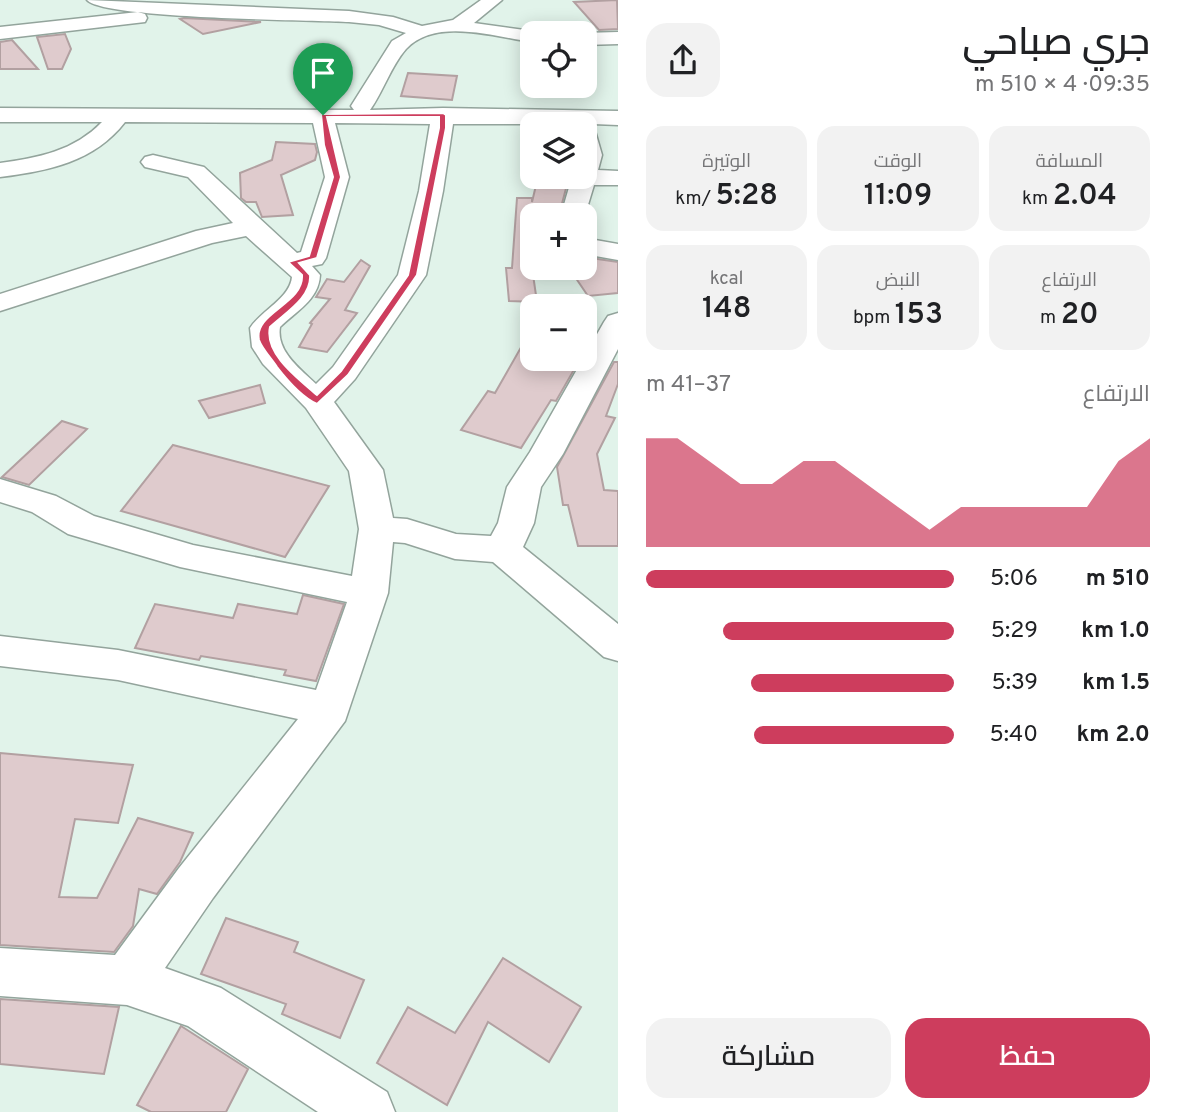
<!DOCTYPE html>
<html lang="ar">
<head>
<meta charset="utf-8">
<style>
	body { margin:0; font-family:Overpass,Cairo,sans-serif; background:#f2f2f2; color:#202124; direction:rtl; height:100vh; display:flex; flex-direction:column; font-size:26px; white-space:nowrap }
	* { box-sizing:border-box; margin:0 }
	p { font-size:23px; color:#757577 }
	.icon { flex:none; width:38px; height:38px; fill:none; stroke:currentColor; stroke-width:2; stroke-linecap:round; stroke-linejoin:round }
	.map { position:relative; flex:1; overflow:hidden; direction:ltr }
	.details { display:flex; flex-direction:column; background:#fff; width:560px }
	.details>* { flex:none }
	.buttons { position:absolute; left:520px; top:21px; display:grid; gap:14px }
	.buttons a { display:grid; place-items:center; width:77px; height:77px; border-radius:14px; background:#fff; box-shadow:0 4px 18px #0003; font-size:35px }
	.pin { position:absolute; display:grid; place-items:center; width:60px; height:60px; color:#fff; margin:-72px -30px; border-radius:50% 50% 50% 0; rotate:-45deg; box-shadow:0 0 7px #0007 }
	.pin .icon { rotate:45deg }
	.round { display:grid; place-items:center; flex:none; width:74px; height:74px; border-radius:21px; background:#f2f2f2 }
	.head { display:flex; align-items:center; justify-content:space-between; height:119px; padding:0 28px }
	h1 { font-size:38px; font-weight:600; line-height:52px }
	.metrics { display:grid; grid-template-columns:repeat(3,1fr); gap:10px; height:119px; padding:7px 28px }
	.metrics div { display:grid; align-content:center; border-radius:18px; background:#f2f2f2; text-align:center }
	.metrics b { font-size:30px; font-weight:600 }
	.metrics small { font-size:19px; font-weight:400 }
	.metrics p { font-size:19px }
	.chart { height:196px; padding:14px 28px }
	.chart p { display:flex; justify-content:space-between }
	.chart svg { width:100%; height:126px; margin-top:7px; fill:#cd3d5d; opacity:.7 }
	.cta { display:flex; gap:14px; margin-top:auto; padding:14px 28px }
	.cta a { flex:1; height:80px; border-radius:21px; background:#cd3d5d; color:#fff; font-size:28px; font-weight:600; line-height:80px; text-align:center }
	.cta a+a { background:#f2f2f2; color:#202124 }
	ul { padding:0 28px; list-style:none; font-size:23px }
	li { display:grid; grid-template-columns:112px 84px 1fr; align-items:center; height:52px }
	li i { height:18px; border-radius:9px; background:#cd3d5d }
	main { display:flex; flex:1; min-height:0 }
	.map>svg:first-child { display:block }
	.building { fill:#dfcbcd; stroke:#b2a0a1; stroke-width:2 }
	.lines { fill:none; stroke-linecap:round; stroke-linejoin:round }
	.minor-casing { stroke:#93a49c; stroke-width:3 }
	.minor { fill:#fff; fill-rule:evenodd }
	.route { fill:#cd3d5d; stroke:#fff; stroke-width:2; fill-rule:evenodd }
</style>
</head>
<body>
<main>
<section class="details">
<div class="head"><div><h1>جري صباحي</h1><p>09:35 · 4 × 510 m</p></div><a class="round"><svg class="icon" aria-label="share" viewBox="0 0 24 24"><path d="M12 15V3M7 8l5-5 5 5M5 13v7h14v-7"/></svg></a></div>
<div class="metrics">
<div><p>المسافة</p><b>2.04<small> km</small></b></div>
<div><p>الوقت</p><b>11:09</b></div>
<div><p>الوتيرة</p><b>5:28<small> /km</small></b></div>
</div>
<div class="metrics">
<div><p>الارتفاع</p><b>20<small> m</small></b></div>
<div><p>النبض</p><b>153<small> bpm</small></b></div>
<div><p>kcal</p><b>148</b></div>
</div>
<div class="chart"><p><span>الارتفاع</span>37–41 m</p>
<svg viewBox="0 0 160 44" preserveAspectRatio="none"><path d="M0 44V6L10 6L20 14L30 22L40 22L50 14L60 14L70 22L80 30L90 38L100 30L110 30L120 30L130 30L140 30L150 14L160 6V44z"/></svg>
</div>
<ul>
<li><b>510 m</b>5:06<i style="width:100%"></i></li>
<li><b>1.0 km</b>5:29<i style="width:75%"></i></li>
<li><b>1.5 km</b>5:39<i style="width:66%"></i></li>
<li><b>2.0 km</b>5:40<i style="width:65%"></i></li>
</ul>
<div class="cta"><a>حفظ</a><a>مشاركة</a></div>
</section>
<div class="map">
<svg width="618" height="1112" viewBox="0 0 618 1112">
	<rect width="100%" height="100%" fill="#e1f3ea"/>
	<g class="building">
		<path d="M 617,0 L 618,29 L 599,30 L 574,2 Z"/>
		<path d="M 180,19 L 184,18 L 261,22 L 203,34 Z"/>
		<path d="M 65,34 L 71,49 L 62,69 L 48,69 L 37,37 Z"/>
		<path d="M 12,40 L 38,69 L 0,69 L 0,42 Z"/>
		<path d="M 408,73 L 457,76 L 452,100 L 401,96 Z"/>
		<path d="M 276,142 L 315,144 L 317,152 L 315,160 L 281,175 L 293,215 L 262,217 L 256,202 L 246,202 L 241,198 L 240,173 L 272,160 Z"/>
		<path d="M 538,177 L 569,177 L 559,215 L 532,215 L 532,268 L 537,302 L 509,301 L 506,268 L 512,268 L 517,198 L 532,198 L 532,202 Z"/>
		<path d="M 584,257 L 618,262 L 618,293 L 588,296 L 569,268 L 584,268 Z"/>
		<path d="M 361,260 L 370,266 L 345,310 L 357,313 L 327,352 L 299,347 L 312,324 L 310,323 L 330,299 L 316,297 L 327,279 L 344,282 Z"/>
		<path d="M 532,328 L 532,359 L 579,361 L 556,401 L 551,400 L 521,448 L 461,430 L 488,391 L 495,393 Z"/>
		<path d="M 614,362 L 618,362 L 618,384 L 606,416 L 615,418 L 597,454 L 604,490 L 618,491 L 618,546 L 578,546 L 568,505 L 563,505 L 557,467 Z"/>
		<path d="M 260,385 L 265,403 L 209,418 L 199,401 Z"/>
		<path d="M 62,421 L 87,429 L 29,485 L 2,477 Z"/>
		<path d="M 173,445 L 329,486 L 285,557 L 121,511 Z"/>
		<path d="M 303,595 L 344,604 L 316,681 L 284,675 L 286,670 L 201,656 L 199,660 L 135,648 L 155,604 L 233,618 L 238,604 L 297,614 Z"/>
		<path d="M 0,753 L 133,765 L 118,823 L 75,819 L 59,897 L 97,898 L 138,818 L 193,833 L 180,862 L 157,894 L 139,889 L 133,926 L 114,952 L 0,945 Z"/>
		<path d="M 226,918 L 298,942 L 294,952 L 364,980 L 340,1038 L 282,1014 L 286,1004 L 201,974 Z"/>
		<path d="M 503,958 L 581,1007 L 549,1062 L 488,1022 L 447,1105 L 377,1063 L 408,1007 L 455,1033 Z"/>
		<path d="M 0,999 L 119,1007 L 104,1074 L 0,1064 Z"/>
		<path d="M 181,1026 L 248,1069 L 226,1112 L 151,1112 L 137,1105 Z"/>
	</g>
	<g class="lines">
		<g class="minor-casing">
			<g id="minor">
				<path d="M 87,0 L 349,11 L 393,17 L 422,26 L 453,20 L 481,0 L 502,0 L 474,23 L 539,32 L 532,33 L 532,42 C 495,37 436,17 406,49 C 391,66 383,92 370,110 L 443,108 L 618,111 L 618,125 L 593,124 L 602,155 L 598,170 L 618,171 L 618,185 L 594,185 L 584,218 L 584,215 L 561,215 L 572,177 L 584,177 L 584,124 L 453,124 L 443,191 L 426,275 L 355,379 L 334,402 L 383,470 L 393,518 L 407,519 L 456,534 L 491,536 L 498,523 L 507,487 L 530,452 L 604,322 L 608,316 L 618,313 L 618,349 L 563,454 L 541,487 L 534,523 L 523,547 L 618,624 L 618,661 L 604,657 L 493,562 L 455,559 L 405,543 L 393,542 L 388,593 L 345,721 L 213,898 L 165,968 L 221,988 L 387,1092 L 395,1112 L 318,1112 L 188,1026 L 127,1005 L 0,996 L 0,948 L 115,955 L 179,868 L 298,719 L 118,680 L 0,666 L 0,636 L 118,650 L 316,690 L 347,602 L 180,567 L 68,534 L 32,512 L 0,502 L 0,479 L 56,496 L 94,516 L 193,545 L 352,576 L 359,529 L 349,471 L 306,408 L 263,364 L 252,347 L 250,328 C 262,310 290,298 292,277 L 246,236 L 212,243 L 0,311 L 0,294 L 196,231 L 233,223 L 188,177 L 145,167 L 141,162 L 145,157 L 153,155 L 204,167 L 297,253 L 301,252 L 325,177 L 313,123 L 125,122 C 94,162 48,171 0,177 L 0,163 C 38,158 74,151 102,122 L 0,122 L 0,108 L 354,110 L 351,106 L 392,41 L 406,33 L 379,25 L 349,22 C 312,20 103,19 87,0 ZM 335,123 L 430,124 L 419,191 L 398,275 L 333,367 L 316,384 C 300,369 276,351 280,327 C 295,312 319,300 320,275 L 312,266 L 322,264 L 326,258 L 349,177 Z"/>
				<path d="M 138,12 L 145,14 L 147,18 L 145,22 L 0,39 L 0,27 Z"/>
				<path d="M 618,32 L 618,44 L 584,45 L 584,33 Z"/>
				<path d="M 584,238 L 618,244 L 618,260 L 584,254 Z"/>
			</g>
		</g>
		<use href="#minor" class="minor"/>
	</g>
	<path class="route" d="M 321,114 L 443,113 L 446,115 L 446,128 L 417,275 L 348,375 L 317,404 C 302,397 287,380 277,367 C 272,359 262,349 259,340 C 253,313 304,304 302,275 L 288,262 L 309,256 L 333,177 L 324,145 ZM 327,117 L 439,117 L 439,128 L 408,275 L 341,371 L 317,395 C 299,379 264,354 270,327 C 285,313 312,297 310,275 L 299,263 L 317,258 L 341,177 Z"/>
</svg>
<div class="buttons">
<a><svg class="icon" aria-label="locate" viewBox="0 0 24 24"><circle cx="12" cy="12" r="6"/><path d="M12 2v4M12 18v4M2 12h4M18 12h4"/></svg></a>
<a><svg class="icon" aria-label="layers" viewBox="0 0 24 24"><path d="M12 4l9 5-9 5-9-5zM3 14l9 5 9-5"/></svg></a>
<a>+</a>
<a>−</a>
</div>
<div class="pin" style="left:323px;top:115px;background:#1e9e55"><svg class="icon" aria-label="arrive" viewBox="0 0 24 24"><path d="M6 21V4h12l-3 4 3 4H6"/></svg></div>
</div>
</main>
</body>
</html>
